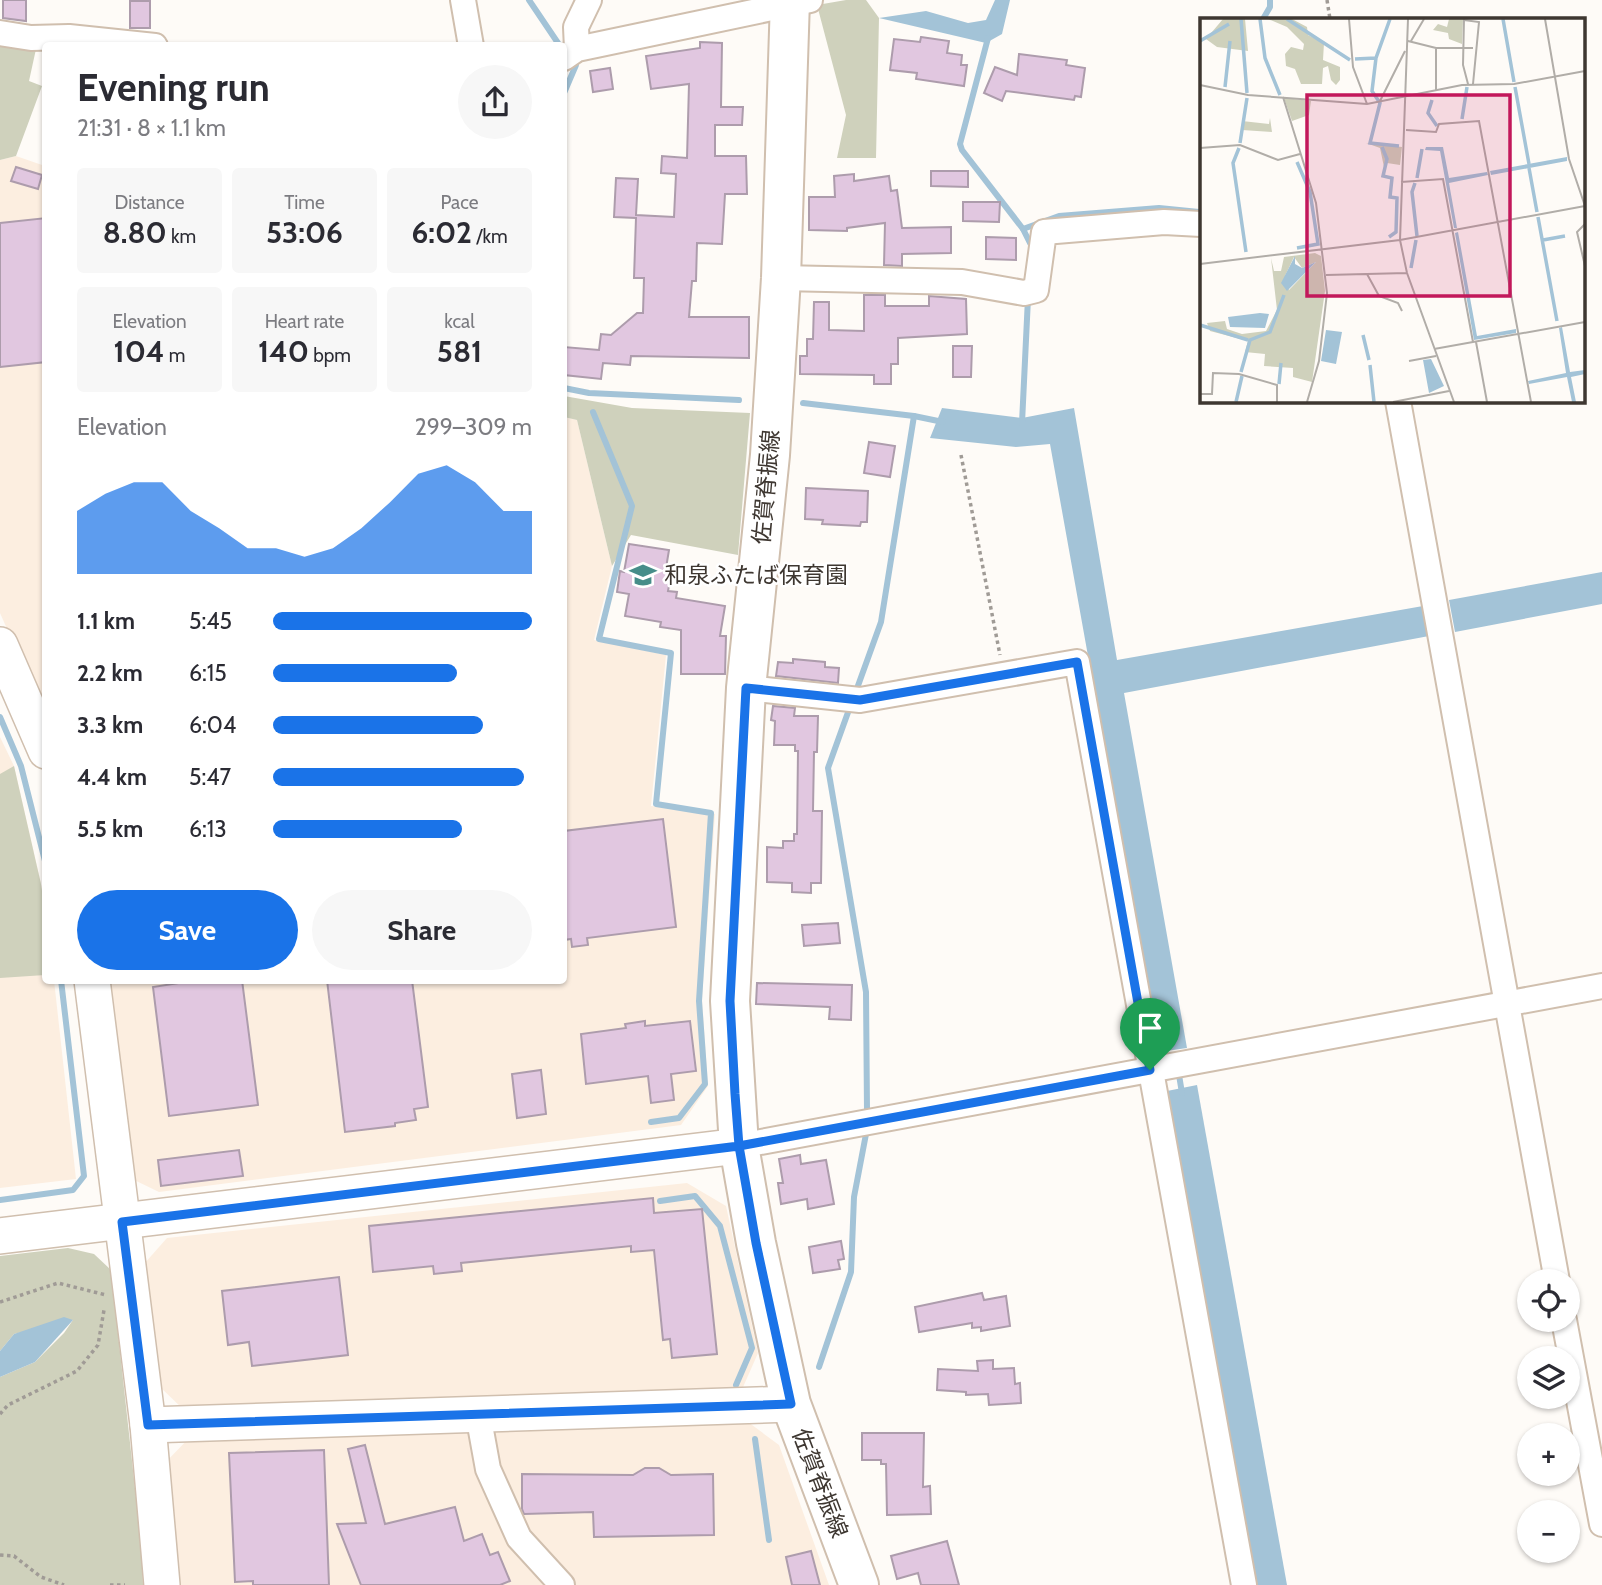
<!DOCTYPE html>
<html lang="en">
<head>
<meta charset="utf-8">
<style>
	body { margin:0; font-family:Cabin,"Noto Sans JP",sans-serif; background:#f7f7f7; color:#2b2b33; height:100vh; display:flex; flex-direction:column; font-size:26px; white-space:nowrap }
	* { box-sizing:border-box; margin:0 }
	p { font-size:23px; color:#7c7c81 }
	.icon { flex:none; width:38px; height:38px; fill:none; stroke:currentColor; stroke-width:2; stroke-linecap:round; stroke-linejoin:round }
	.map { position:relative; flex:1; overflow:hidden }
	.panel { position:absolute; left:42px; top:42px; width:525px; height:942px; display:flex; flex-direction:column; background:#fff; border-radius:7px; box-shadow:0 2px 5px #0004 }
	.panel>* { flex:none }
	.fabs { position:absolute; left:1517px; top:1269px; display:grid; gap:14px }
	.fabs a { display:grid; place-items:center; width:63px; height:63px; border-radius:50%; background:#fff; box-shadow:0 2px 5px #0004; font-size:35px }
	.pin { position:absolute; display:grid; place-items:center; width:60px; height:60px; color:#fff; margin:-72px -30px; border-radius:50% 50% 50% 0; rotate:-45deg; box-shadow:0 0 7px #0007 }
	.pin .icon { rotate:45deg }
	.round { display:grid; place-items:center; flex:none; width:74px; height:74px; border-radius:37px; background:#f7f7f7 }
	.head { display:flex; align-items:center; justify-content:space-between; height:119px; padding:0 35px }
	h1 { font-size:38px; font-weight:800; line-height:52px }
	.stats { display:grid; grid-template-columns:repeat(3,1fr); gap:10px; height:119px; padding:7px 35px }
	.stats div { display:grid; align-content:center; border-radius:7px; background:#f7f7f7; text-align:center }
	.stats b { font-size:30px; font-weight:800 }
	.stats small { font-size:19px; font-weight:400 }
	.stats p { font-size:19px }
	.chart { height:196px; padding:14px 35px }
	.chart p { display:flex; justify-content:space-between }
	.chart svg { width:100%; height:126px; margin-top:7px; fill:#1a73e8; opacity:.7 }
	.action { display:flex; gap:14px; margin-top:auto; padding:14px 35px }
	.action a { flex:1; height:80px; border-radius:42px; background:#1a73e8; color:#fff; font-size:28px; font-weight:800; line-height:80px; text-align:center }
	.action a+a { background:#f7f7f7; color:#2b2b33 }
	ul { padding:0 35px; list-style:none; font-size:23px }
	li { display:grid; grid-template-columns:112px 84px 1fr; align-items:center; height:52px }
	li i { height:18px; border-radius:9px; background:#1a73e8 }
	.map>svg:first-child { display:block }
	.built { fill:#fceee0 }
	.green { fill:#cfd1bc }
	.water { fill:#a3c3d7 }
	.lines { fill:none; stroke-linecap:round; stroke-linejoin:round }
	.stream { stroke:#a3c3d7; stroke-width:6 }
	.building { fill:#e1c7e0; stroke:#ad9cac; stroke-width:2 }
	.street-casing { stroke:#d0bfae; stroke-width:28 }
	.secondary-casing { stroke:#d0bfae; stroke-width:38 }
	.primary-casing { stroke:#d0bfae; stroke-width:42 }
	.path { stroke:#a09b96; stroke-width:3.5; stroke-dasharray:3.5 3.5; stroke-linecap:butt }
	.street { stroke:#fff; stroke-width:24 }
	.secondary { stroke:#fff; stroke-width:35 }
	.primary { stroke:#fff; stroke-width:38 }
	.route-casing { stroke:#fff; stroke-width:14 }
	.route { stroke:#1a73e8; stroke-width:9 }
	.labels { text-anchor:middle; dominant-baseline:central; stroke-width:5; stroke-linejoin:round; paint-order:stroke }
	.street-label { font-size:23px; fill:#3e3731; stroke:#fff }
	.poi-label { font-size:23px; fill:#3e3731; stroke:#fff; text-anchor:start }
	.inset-river { fill:none; stroke:#a3c3d7; stroke-width:3.5 }
	.inset-road { fill:none; stroke:#b1ada8; stroke-width:2 }
	.view { fill:#c2185b; fill-opacity:0.15; stroke:#c2185b; stroke-width:3.5 }
	.inset-edge { fill:none; stroke:#3e3731; stroke-width:3.5 }
</style>
</head>
<body>
<div class="map">
<svg width="1602" height="1585" viewBox="0 0 1602 1585">
	<rect width="100%" height="100%" fill="#fefbf7"/>
	<g class="built">
		<path d="M 16,156 L 45,166 L 45,714 L 0,613 L 0,160 Z"/>
		<path d="M 564,417 L 577,420 L 612,566 L 594,640 L 666,655 L 651,806 L 715,814 L 702,999 L 708,1086 L 681,1125 L 159,1192 L 126,1176 L 105,980 L 564,980 Z"/>
		<path d="M 0,737 L 14,766 L 41,884 L 46,918 L 46,980 L 54,980 L 76,1179 L 0,1188 Z"/>
		<path d="M 687,1183 L 726,1206 L 758,1353 L 740,1394 L 185,1411 L 158,1385 L 144,1264 L 167,1238 Z"/>
		<path d="M 748,1422 L 779,1445 L 829,1585 L 174,1585 L 163,1465 L 191,1436 L 517,1431 Z"/>
	</g>
	<g class="green">
		<path d="M 846,0 L 866,0 L 879,18 L 876,158 L 837,158 L 846,115 L 817,5 Z"/>
		<path d="M 0,43 L 36,49 L 29,81 L 42,86 L 16,156 L 0,160 Z"/>
		<path d="M 564,396 L 632,408 L 750,413 L 738,555 L 631,535 L 612,566 L 577,420 L 564,417 Z"/>
		<path d="M 14,766 L 41,884 L 46,918 L 45,975 L 0,978 L 0,774 Z"/>
		<path d="M 68,1248 L 94,1254 L 111,1270 L 142,1552 L 143,1585 L 0,1585 L 0,1377 L 35,1362 L 64,1333 L 73,1320 L 14,1334 L 0,1351 L 0,1256 Z"/>
	</g>
	<g class="water">
		<path d="M 995,0 L 1010,0 L 1002,34 L 986,43 L 879,18 L 926,11 L 968,23 L 986,20 Z"/>
		<path d="M 942,408 L 1022,418 L 1074,408 L 1117,660 L 1423,606 L 1429,636 L 1124,693 L 1187,1048 L 1159,1052 L 1050,444 L 1016,447 L 930,438 Z"/>
		<path d="M 1602,572 L 1602,604 L 1455,632 L 1449,600 Z"/>
		<path d="M 1197,1085 L 1287,1585 L 1256,1585 L 1167,1091 Z"/>
		<path d="M 64,1317 L 73,1320 L 35,1362 L 0,1377 L 0,1351 L 14,1334 Z"/>
	</g>
	<g class="lines">
		<g class="stream">
			<path d="M 529,0 L 560,46"/>
			<path d="M 1263,19 L 1270,7 L 1270,0"/>
			<path d="M 988,38 L 960,144 L 962,150 L 1023,229 L 1033,249"/>
			<path d="M 564,93 L 576,65 L 571,60"/>
			<path d="M 1023,229 L 1059,216 L 1159,208 L 1199,212"/>
			<path d="M 564,388 L 589,393 L 739,400"/>
			<path d="M 803,403 L 914,416 L 943,422"/>
			<path d="M 593,412 L 632,506 L 599,639 L 671,653 L 656,804 L 711,813 L 699,1001 L 705,1084 L 679,1118 L 651,1122"/>
			<path d="M 1022,423 L 1028,298"/>
			<path d="M 855,694 L 881,622 L 914,416"/>
			<path d="M 851,704 L 828,768 L 866,992 L 867,1111"/>
			<path d="M 0,717 L 21,766 L 46,865"/>
			<path d="M 1178,1069 L 1182,1093"/>
			<path d="M 0,1200 L 73,1190 L 84,1176 L 61,980"/>
			<path d="M 660,1201 L 695,1196 L 720,1226 L 752,1348 L 736,1385"/>
			<path d="M 819,1367 L 851,1272 L 854,1197 L 866,1134"/>
			<path d="M 755,1439 L 769,1540"/>
		</g>
	</g>
	<g class="building">
		<path d="M 3,0 L 26,0 L 26,21 L 3,18 Z"/>
		<rect x="130" y="1" width="20" height="27"/>
		<path d="M 921,37 L 949,41 L 947,53 L 962,55 L 961,65 L 967,65 L 964,86 L 916,79 L 917,73 L 890,70 L 894,39 L 920,42 Z"/>
		<path d="M 700,42 L 722,43 L 721,107 L 743,107 L 742,125 L 715,125 L 715,156 L 746,156 L 747,194 L 725,194 L 722,244 L 697,243 L 696,281 L 692,281 L 689,317 L 749,317 L 749,358 L 631,356 L 630,365 L 603,363 L 601,379 L 564,375 L 564,347 L 599,350 L 601,334 L 611,335 L 637,313 L 643,313 L 644,278 L 634,278 L 636,218 L 614,217 L 616,178 L 638,179 L 636,215 L 674,217 L 676,174 L 661,173 L 662,156 L 687,158 L 689,84 L 651,89 L 646,56 L 700,48 Z"/>
		<path d="M 1019,54 L 1067,60 L 1066,65 L 1085,68 L 1081,97 L 1075,96 L 1074,100 L 1006,91 L 1002,101 L 984,93 L 995,67 L 1017,75 Z"/>
		<path d="M 610,68 L 613,89 L 593,92 L 590,71 Z"/>
		<path d="M 16,167 L 42,175 L 38,189 L 11,181 Z"/>
		<path d="M 931,171 L 968,171 L 968,187 L 931,186 Z"/>
		<path d="M 854,174 L 854,181 L 889,176 L 891,191 L 897,190 L 902,228 L 951,227 L 951,253 L 902,254 L 902,266 L 884,265 L 885,223 L 847,228 L 847,231 L 809,230 L 809,197 L 835,197 L 834,176 Z"/>
		<path d="M 963,202 L 1000,202 L 999,222 L 963,221 Z"/>
		<path d="M 46,218 L 46,362 L 0,367 L 0,223 Z"/>
		<path d="M 986,237 L 1016,238 L 1016,260 L 986,259 Z"/>
		<path d="M 864,295 L 885,295 L 885,306 L 929,306 L 929,296 L 966,299 L 967,334 L 898,338 L 898,364 L 891,364 L 891,384 L 874,384 L 874,375 L 800,374 L 800,356 L 807,356 L 807,339 L 813,339 L 814,302 L 829,302 L 829,330 L 864,331 Z"/>
		<path d="M 953,346 L 972,346 L 971,377 L 953,377 Z"/>
		<path d="M 869,442 L 895,446 L 890,477 L 864,473 Z"/>
		<path d="M 806,488 L 868,491 L 867,522 L 861,522 L 860,526 L 822,524 L 823,520 L 805,519 Z"/>
		<path d="M 629,544 L 669,550 L 666,568 L 672,569 L 668,591 L 677,592 L 676,598 L 725,606 L 720,636 L 726,636 L 725,674 L 681,674 L 681,630 L 660,627 L 661,622 L 625,616 L 629,594 L 617,592 L 620,571 L 624,572 Z"/>
		<path d="M 793,659 L 825,662 L 825,667 L 839,668 L 838,683 L 776,676 L 778,662 L 793,663 Z"/>
		<path d="M 773,706 L 795,708 L 794,716 L 818,716 L 817,752 L 814,752 L 813,811 L 822,811 L 821,883 L 811,883 L 811,893 L 792,892 L 792,883 L 767,882 L 767,847 L 783,848 L 783,841 L 794,841 L 794,834 L 797,834 L 798,751 L 795,751 L 795,745 L 774,745 L 775,721 L 771,720 Z"/>
		<path d="M 663,819 L 676,927 L 587,938 L 588,945 L 572,947 L 571,939 L 564,940 L 564,831 Z"/>
		<path d="M 838,923 L 840,943 L 804,946 L 802,925 Z"/>
		<path d="M 198,980 L 242,980 L 258,1105 L 169,1116 L 153,987 Z"/>
		<path d="M 327,980 L 412,980 L 428,1107 L 414,1109 L 416,1120 L 395,1123 L 395,1126 L 345,1132 Z"/>
		<path d="M 757,983 L 852,985 L 851,1020 L 829,1019 L 830,1007 L 756,1004 Z"/>
		<path d="M 645,1021 L 645,1026 L 690,1021 L 696,1071 L 671,1074 L 674,1100 L 651,1103 L 648,1076 L 586,1084 L 581,1034 L 626,1028 L 625,1024 Z"/>
		<path d="M 541,1070 L 546,1114 L 517,1118 L 512,1074 Z"/>
		<path d="M 239,1150 L 243,1176 L 161,1186 L 158,1160 Z"/>
		<path d="M 800,1155 L 801,1164 L 826,1160 L 834,1204 L 808,1209 L 807,1199 L 781,1204 L 778,1183 L 783,1183 L 779,1159 Z"/>
		<path d="M 653,1198 L 654,1213 L 702,1209 L 717,1354 L 672,1358 L 670,1339 L 663,1340 L 654,1250 L 631,1252 L 631,1246 L 461,1263 L 462,1271 L 434,1274 L 433,1266 L 373,1272 L 369,1226 Z"/>
		<path d="M 841,1241 L 844,1259 L 838,1260 L 840,1269 L 813,1273 L 809,1247 Z"/>
		<path d="M 339,1277 L 348,1355 L 252,1366 L 249,1342 L 228,1345 L 222,1291 Z"/>
		<path d="M 982,1293 L 984,1300 L 1006,1296 L 1010,1326 L 981,1331 L 981,1327 L 972,1328 L 972,1323 L 919,1332 L 915,1307 Z"/>
		<path d="M 993,1360 L 993,1369 L 1014,1368 L 1015,1384 L 1020,1383 L 1021,1403 L 989,1405 L 988,1394 L 966,1395 L 966,1392 L 937,1390 L 938,1369 L 978,1371 L 977,1361 Z"/>
		<path d="M 862,1433 L 924,1433 L 923,1487 L 930,1486 L 931,1514 L 887,1515 L 886,1464 L 881,1464 L 881,1460 L 862,1460 Z"/>
		<path d="M 365,1445 L 385,1524 L 455,1507 L 464,1541 L 482,1534 L 490,1555 L 498,1552 L 510,1581 L 500,1585 L 361,1585 L 337,1524 L 366,1523 L 348,1449 Z"/>
		<path d="M 324,1450 L 329,1585 L 253,1585 L 253,1581 L 235,1582 L 229,1453 Z"/>
		<path d="M 645,1468 L 659,1468 L 671,1475 L 713,1474 L 714,1535 L 594,1537 L 593,1512 L 524,1514 L 522,1509 L 522,1474 L 633,1475 Z"/>
		<path d="M 947,1541 L 959,1585 L 921,1585 L 918,1573 L 897,1579 L 891,1556 Z"/>
		<path d="M 811,1551 L 820,1585 L 792,1585 L 786,1557 Z"/>
	</g>
	<g class="lines">
		<g class="street-casing">
			<g id="street">
				<path d="M 463,0 L 471,46"/>
				<path d="M 0,33 L 31,38 L 69,37 L 155,46"/>
				<path d="M 577,49 L 576,27 L 589,0"/>
				<path d="M 564,58 L 577,49 L 810,0"/>
				<path d="M 781,278 L 962,282 L 1024,293 L 1036,290 L 1044,232 L 1164,222 L 1201,224"/>
				<path d="M 1398,401 L 1557,1281"/>
				<path d="M 746,688 L 860,700 L 1077,662 L 1244,1585"/>
				<path d="M 739,1146 L 1602,986"/>
				<path d="M 1564,1320 L 1602,1524"/>
				<path d="M 478,1414 L 488,1469 L 519,1538 L 562,1585"/>
			</g>
		</g>
		<g class="secondary-casing">
			<g id="secondary">
				<path d="M 0,645 L 46,751"/>
				<path d="M 92,980 L 148,1425 L 162,1585"/>
				<path d="M 0,1236 L 739,1146"/>
				<path d="M 148,1425 L 791,1404"/>
			</g>
		</g>
		<g class="primary-casing">
			<path id="primary" d="M 790,0 L 781,278 L 770,455 L 746,688 L 730,1001 L 739,1146 L 756,1243 L 791,1404 L 859,1585"/>
		</g>
		<g class="path">
			<path d="M 1327,0 L 1330,19"/>
			<path d="M 961,455 L 1000,655"/>
			<path d="M 0,1302 L 58,1283 L 106,1295"/>
			<path d="M 0,1414 L 8,1405 L 77,1371 L 98,1345 L 104,1310"/>
			<path d="M 0,1555 L 14,1556 L 41,1577 L 64,1585"/>
			<path d="M 110,1585 L 125,1585"/>
		</g>
		<use href="#street" class="street"/>
		<use href="#secondary" class="secondary"/>
		<use href="#primary" class="primary"/>
	</g>
	<g class="lines">
		<g class="route-casing">
			<path id="route" d="M 1150,1070 L 739,1146 L 122,1222 L 148,1425 L 791,1404 L 756,1243 L 739,1146 L 735,1094 L 730,1001 L 746,688 L 860,700 L 1077,662 L 1150,1070"/>
		</g>
		<use href="#route" class="route"/>
	</g>
	<defs>
		<g id="school-bare" transform="scale(2.1)"><path d="M0-5L7-2L0 1L-7-2ZM-4 1L0 2.5L4 1V4Q0 6-4 4Z" fill="#468d89" stroke="#fff" stroke-width="2.5" paint-order="stroke"/></g>
	</defs>
	<g fill-rule="evenodd">
		<use href="#school-bare" x="643" y="575"/>
	</g>
	<g class="labels">
		<g class="street-label">
			<text transform="translate(766 487) rotate(-85)">佐賀脊振線</text>
			<text transform="translate(820 1483) rotate(69)">佐賀脊振線</text>
		</g>
		<g class="poi-label">
			<text x="664" y="575">和泉ふたば保育園</text>
		</g>
	</g>
	<g transform="translate(1200 18)">
		<rect width="385" height="385" fill="#fefbf7"/>
		<path d="M 23,1 L 45,1 L 48,33 L 17,29 L 6,21 ZM 68,1 L 92,1 L 107,9 L 108,17 L 124,25 L 123,42 L 140,49 L 140,62 L 136,67 L 131,62 L 128,48 L 123,50 L 122,66 L 101,66 L 95,51 L 86,48 L 85,36 L 91,29 L 103,32 L 104,26 L 87,9 ZM 249,1 L 263,1 L 262,26 L 249,21 L 248,15 L 233,12 L 238,6 L 247,9 ZM 84,80 L 111,83 L 109,97 L 92,103 ZM 70,100 L 72,114 L 42,112 L 42,103 L 69,106 ZM 166,125 L 202,129 L 200,147 L 187,145 L 184,149 L 180,130 ZM 115,235 L 121,238 L 125,273 L 112,364 L 93,359 L 93,350 L 64,348 L 65,336 L 45,334 L 48,323 L 10,313 L 7,305 L 25,303 L 27,311 L 42,316 L 66,313 L 77,292 L 71,240 L 74,253 L 81,253 L 84,239 ZM 94,239 L 102,250 L 116,244 L 89,272 L 85,258 Z" fill="#cfd1bc" fill-rule="evenodd"/>
		<path d="M 226,129 L 243,129 L 249,160 L 287,154 L 288,157 L 249,165 L 257,210 L 254,210 L 240,133 L 225,132 ZM 367,139 L 367,143 L 291,157 L 290,153 ZM 258,214 L 277,318 L 316,311 L 316,315 L 274,322 L 255,215 ZM 95,238 L 95,246 L 102,250 L 116,244 L 87,273 L 81,265 ZM 60,295 L 69,296 L 65,310 L 30,309 L 28,299 ZM 362,309 L 370,354 L 385,352 L 385,356 L 371,359 L 376,384 L 372,384 L 367,359 L 329,366 L 328,363 L 366,355 L 359,310 ZM 126,312 L 142,314 L 136,346 L 121,343 ZM 231,341 L 244,368 L 229,375 L 223,342 Z" fill="#a3c3d7"/>
		<path class="inset-river" d="M 41,1 L 47,75M 60,1 L 65,40 L 80,77M 87,1 L 150,42M 190,1 L 176,40 L 172,73 L 180,85 L 170,125 L 199,128M 303,1 L 314,64M 0,23 L 29,6M 155,41 L 176,40M 25,69 L 30,23M 315,69 L 329,146M 232,82 L 228,95 L 237,108M 262,101 L 267,69M 40,125 L 47,80M 182,129 L 187,141 L 183,158 L 192,160 L 190,179 L 197,180 L 196,214 L 189,219M 39,130 L 33,145 L 46,234M 97,144 L 110,174 L 118,226 L 97,230M 329,150 L 337,194M 217,160 L 222,131M 215,165 L 212,174 L 217,218M 338,199 L 357,303M 343,222 L 365,218M 211,250 L 216,222M 0,307 L 48,322M 163,317 L 169,342M 170,347 L 174,384M 41,354 L 50,322 L 70,314 L 84,277M 79,366 L 81,345M 36,384 L 42,358"/>
		<path class="inset-road" d="M 149,1 L 153,49 L 167,86M 208,1 L 200,222 L 207,255 L 254,384M 264,1 L 263,47 L 268,66M 345,1 L 369,141 L 385,188M 264,2 L 279,4 L 273,66M 208,23 L 236,30 L 273,30M 211,23 L 224,1M 0,67 L 48,77 L 167,86 L 262,67 L 314,66 L 385,53M 236,73 L 236,30M 83,79 L 116,185 L 127,275 L 119,343 L 107,384M 180,83 L 205,33M 206,112 L 236,114 L 239,106 L 279,103 L 331,384M 0,130 L 40,127 L 78,142 L 100,136M 201,164 L 243,161 L 273,324M 385,206 L 377,214 L 385,248M 0,246 L 200,222 L 385,188M 167,256 L 179,278 L 198,285 L 202,293M 126,257 L 207,255M 276,324 L 287,384M 234,331 L 385,304M 209,343 L 236,338M 0,376 L 12,376 L 13,355 L 39,356 L 77,367 L 77,384M 193,384 L 249,373"/>
		<path class="view" d="M 107,77 L 310,77 L 310,278 L 107,278 Z"/>
		<rect width="385" height="385" class="inset-edge"/>
	</g>
</svg>
<div class="fabs">
<a><svg class="icon" aria-label="locate" viewBox="0 0 24 24"><circle cx="12" cy="12" r="6"/><path d="M12 2v4M12 18v4M2 12h4M18 12h4"/></svg></a>
<a><svg class="icon" aria-label="layers" viewBox="0 0 24 24"><path d="M12 4l9 5-9 5-9-5zM3 14l9 5 9-5"/></svg></a>
<a>+</a>
<a>−</a>
</div>
<div class="pin" style="left:1150px;top:1070px;background:#1e9e55"><svg class="icon" aria-label="arrive" viewBox="0 0 24 24"><path d="M6 21V4h12l-3 4 3 4H6"/></svg></div>
<section class="panel">
<div class="head"><div><h1>Evening run</h1><p>21:31 · 8 × 1.1 km</p></div><a class="round"><svg class="icon" aria-label="share" viewBox="0 0 24 24"><path d="M12 15V3M7 8l5-5 5 5M5 13v7h14v-7"/></svg></a></div>
<div class="stats">
<div><p>Distance</p><b>8.80<small> km</small></b></div>
<div><p>Time</p><b>53:06</b></div>
<div><p>Pace</p><b>6:02<small> /km</small></b></div>
</div>
<div class="stats">
<div><p>Elevation</p><b>104<small> m</small></b></div>
<div><p>Heart rate</p><b>140<small> bpm</small></b></div>
<div><p>kcal</p><b>581</b></div>
</div>
<div class="chart"><p><span>Elevation</span>299–309 m</p>
<svg viewBox="0 0 160 44" preserveAspectRatio="none"><path d="M0 44V22L10 16L20 12L30 12L40 22L50 28L60 35L70 35L80 38L90 35L100 28L110 19L120 9L130 6L140 12L150 22L160 22V44z"/></svg>
</div>
<ul>
<li><b>1.1 km</b>5:45<i style="width:100%"></i></li>
<li><b>2.2 km</b>6:15<i style="width:71%"></i></li>
<li><b>3.3 km</b>6:04<i style="width:81%"></i></li>
<li><b>4.4 km</b>5:47<i style="width:97%"></i></li>
<li><b>5.5 km</b>6:13<i style="width:73%"></i></li>
</ul>
<div class="action"><a>Save</a><a>Share</a></div>
</section>
</div>
</body>
</html>
